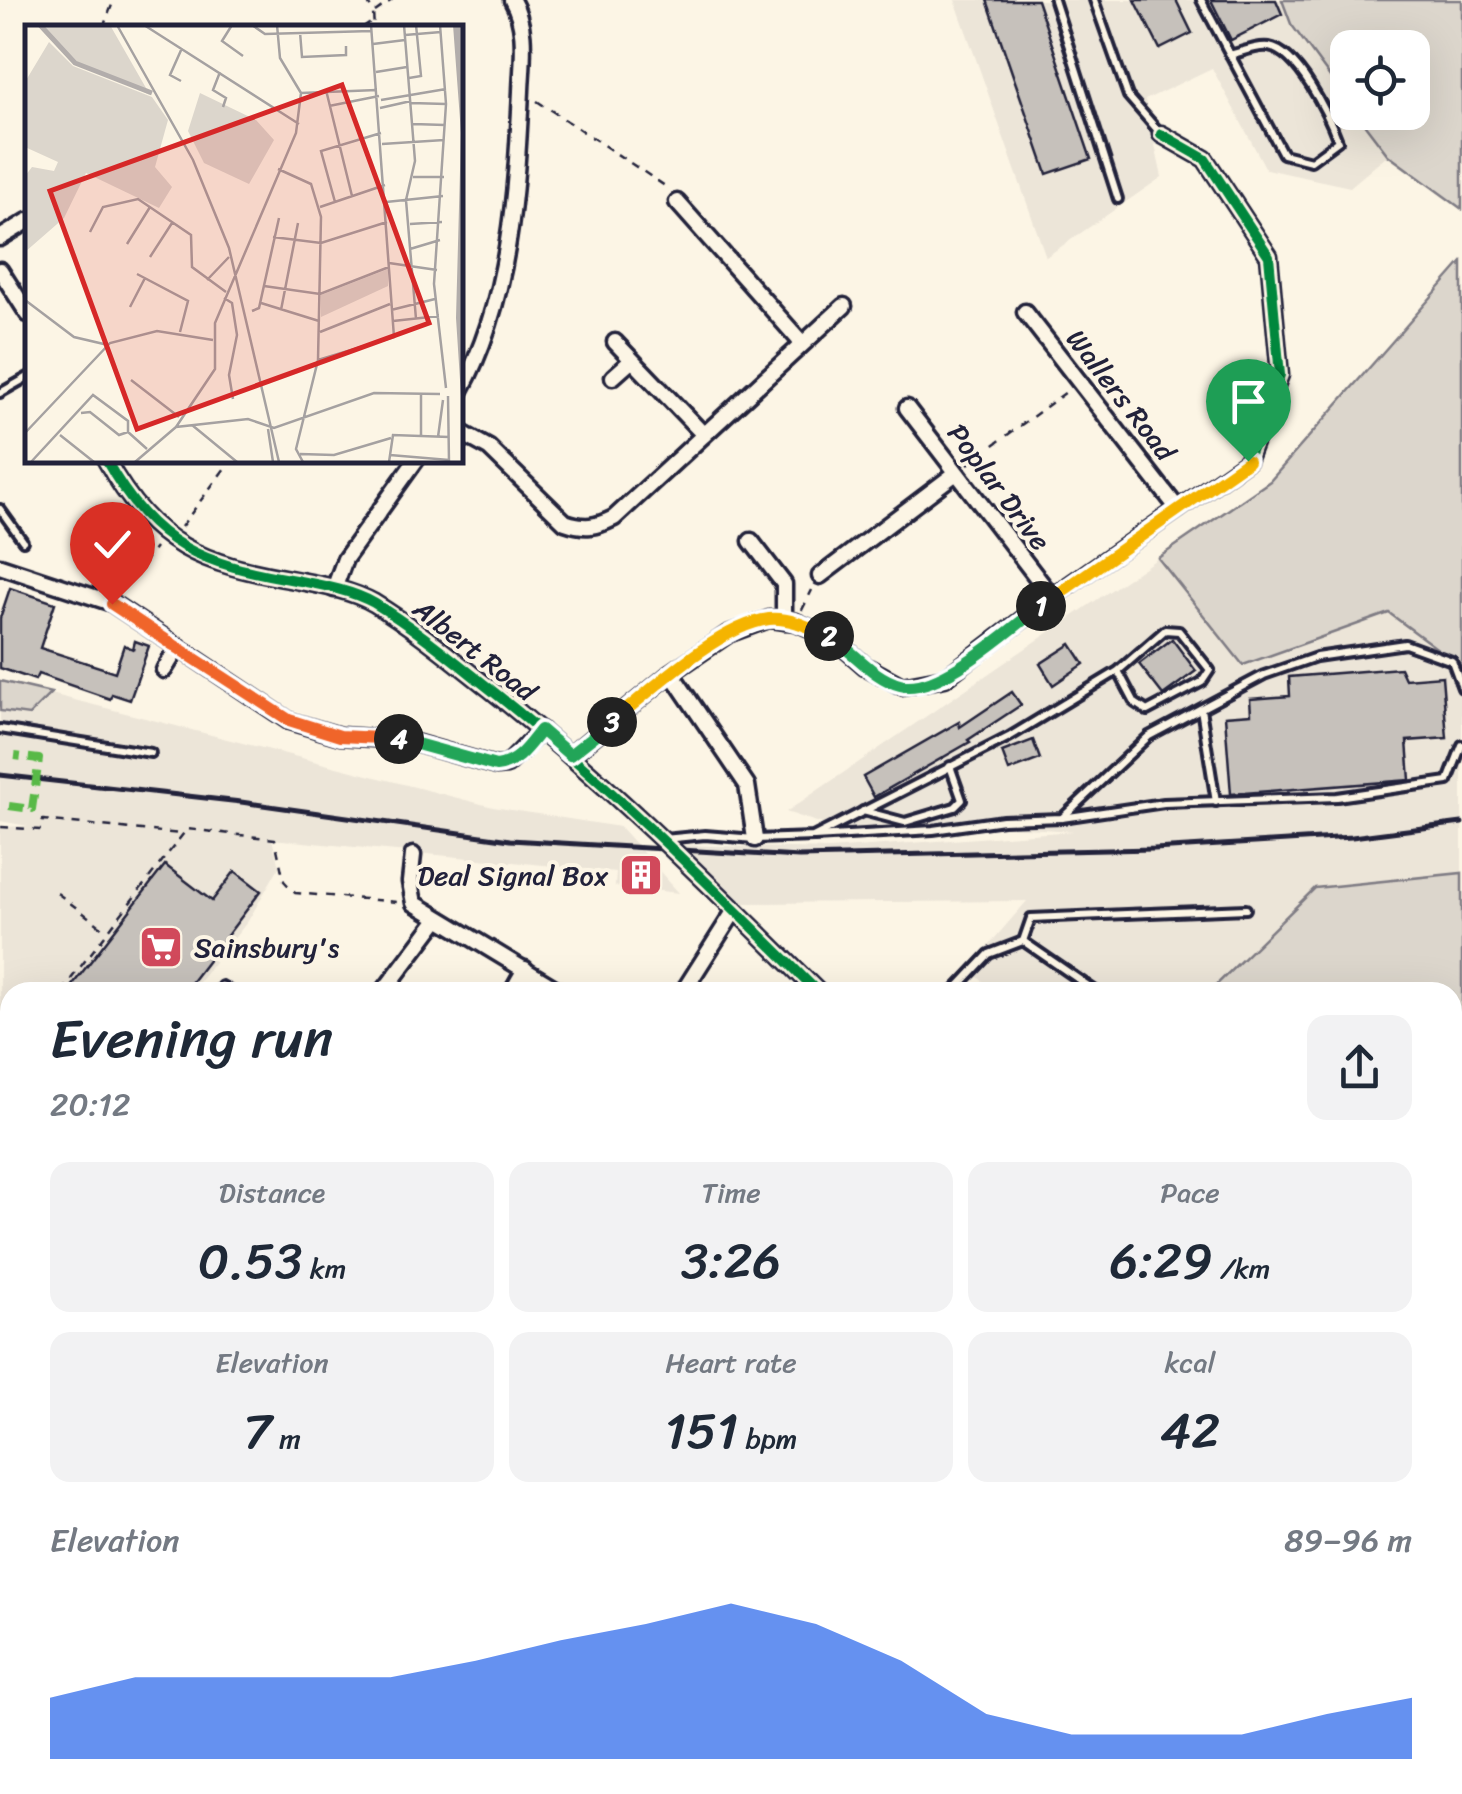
<!DOCTYPE html>
<html lang="en">
<head>
<meta charset="utf-8">
<style>
	body { margin:0; font-family:Sriracha,sans-serif; background:#f2f2f3; color:#1f2937; height:100vh; display:flex; flex-direction:column; font-size:38px; white-space:nowrap }
	* { box-sizing:border-box; margin:0 }
	p { font-size:32px; color:#747a83 }
	.icon { flex:none; width:55px; height:55px; fill:none; stroke:currentColor; stroke-width:2; stroke-linecap:round; stroke-linejoin:round }
	.map { position:relative; flex:1; overflow:hidden }
	.panel { position:absolute; left:0px; top:982px; width:1462px; height:812px; display:flex; flex-direction:column; background:#fff; border-radius:30px 30px 0 0; box-shadow:0 10px 40px #0002 }
	.panel>* { flex:none }
	.fabs { position:absolute; left:1330px; top:30px; display:grid; gap:20px }
	.fabs a { display:grid; place-items:center; width:100px; height:100px; border-radius:20px; background:#fff; box-shadow:0 10px 40px #0002; font-size:50px }
	.pin { position:absolute; display:grid; place-items:center; width:85px; height:85px; color:#fff; margin:-102px -42px; border-radius:50% 50% 50% 0; rotate:-45deg; box-shadow:0 0 10px #0007 }
	.pin .icon { rotate:45deg }
	.km { position:absolute; width:50px; height:50px; margin:-25px; border-radius:50%; background:#222; color:#fff; font-size:28px; line-height:50px; text-align:center }
	.round { display:grid; place-items:center; flex:none; width:105px; height:105px; border-radius:20px; background:#f2f2f3 }
	.head { display:flex; align-items:center; justify-content:space-between; height:170px; padding:0 50px }
	h1 { font-size:55px; font-weight:600; line-height:75px }
	.figures { display:grid; grid-template-columns:repeat(3,1fr); gap:15px; height:170px; padding:10px 50px }
	.figures div { display:grid; align-content:center; border-radius:20px; background:#f2f2f3; text-align:center }
	.figures b { font-size:50px; font-weight:600 }
	.figures small { font-size:28px; font-weight:400 }
	.figures p { font-size:28px }
	.chart { height:280px; padding:20px 50px }
	.chart p { display:flex; justify-content:space-between }
	.chart svg { width:100%; height:180px; margin-top:10px; fill:#2563eb; opacity:.7 }
	.map>svg:first-child { display:block }
	.built { fill:#ece5d8 }
	.green { fill:#dcd6cc; stroke:#7f7c84; stroke-width:2.5 }
	.building { fill:#c6c1bb; stroke:#22223b; stroke-width:2.5 }
	.lines { fill:none; stroke-linecap:round; stroke-linejoin:round }
	.service-casing { stroke:#22223b; stroke-width:14 }
	.minor-casing { stroke:#22223b; stroke-width:21 }
	.path { stroke:#22223b; stroke-width:2.5; stroke-dasharray:8 8; stroke-linecap:butt }
	.service { stroke:#fcf5e5; stroke-width:6 }
	.minor { stroke:#fcf5e5; stroke-width:14 }
	.rail { stroke:#22223b; stroke-width:5 }
	.quiet { stroke:#58b947; stroke-width:8; stroke-dasharray:15 8; stroke-linecap:butt }
	.cycleway-casing { stroke:#fcf5e5; stroke-width:16 }
	.cycleway { stroke:#00873e; stroke-width:10 }
	.split-1-casing { stroke:#fff; stroke-width:20 }
	.split-2-casing { stroke:#fff; stroke-width:20 }
	.split-3-casing { stroke:#fff; stroke-width:20 }
	.split-4-casing { stroke:#fff; stroke-width:20 }
	.split-5-casing { stroke:#fff; stroke-width:20 }
	.split-6-casing { stroke:#fff; stroke-width:20 }
	.split-1 { stroke:#f5b400; stroke-width:12 }
	.split-2 { stroke:#22a559; stroke-width:12 }
	.split-3 { stroke:#f5b400; stroke-width:12 }
	.split-4 { stroke:#22a559; stroke-width:12 }
	.split-5 { stroke:#f0652b; stroke-width:12 }
	.split-6 { stroke:#f0652b; stroke-width:12 }
	.labels { text-anchor:middle; dominant-baseline:central; stroke-width:8; stroke-linejoin:round; paint-order:stroke }
	.street-label { font-size:28px; fill:#22223b; stroke:#fcf5e5 }
	.poi-label { font-size:28px; fill:#22223b; stroke:#fcf5e5; text-anchor:end }
	.inset-river { fill:none; stroke:#b2adab; stroke-width:5 }
	.inset-road { fill:none; stroke:#a5a1a1; stroke-width:2.5 }
	.view { fill:#d62828; fill-opacity:0.15; stroke:#d62828; stroke-width:5 }
	.inset-edge { fill:none; stroke:#22223b; stroke-width:5 }
</style>
</head>
<body>
<div class="map">
<svg width="1462" height="1794" viewBox="0 0 1462 1794">
	<rect width="100%" height="100%" fill="#fcf5e5"/>
	<filter id="ink" filterUnits="userSpaceOnUse"><feTurbulence type="fractalNoise" baseFrequency=".01" numOctaves="2"/><feDisplacementMap in="SourceGraphic" scale="20" xChannelSelector="R" yChannelSelector="G"/><feConvolveMatrix kernelMatrix="1 2 1 2 8 2 1 2 1" color-interpolation-filters="sRGB"/></filter>
	<g filter="url(#ink)">
		<g class="built">
			<path d="M 955,0 L 1282,0 L 1291,24 L 1347,100 L 1348,112 L 1356,113 L 1388,155 L 1350,187 L 1266,169 L 1212,68 L 1145,100 L 1162,177 L 1046,257 Z"/>
			<path d="M 1158,558 L 1243,665 L 1389,613 L 1462,667 L 1462,873 L 1315,888 L 1209,992 L 996,992 L 968,969 L 1027,901 L 739,903 L 674,845 L 829,849 L 1074,831 L 930,822 L 841,830 L 786,812 Z"/>
			<path d="M 0,681 L 493,807 L 620,827 L 679,893 L 615,886 L 616,872 L 272,839 L 279,867 L 248,921 L 191,992 L 10,992 L 10,1149 L 2,1150 L 4,1359 L 10,1398 L 10,1785 L 69,1785 L 68,1794 L 0,1794 L 0,827 L 28,826 L 0,821 Z"/>
			<path d="M 1462,1405 L 1462,1542 L 1453,1539 L 1452,1412 Z"/>
			<path d="M 589,1785 L 829,1785 L 829,1794 L 619,1794 Z"/>
		</g>
		<g class="green">
			<path d="M 1282,0 L 1462,0 L 1462,209 L 1388,155 L 1356,113 L 1412,112 L 1412,48 L 1348,48 L 1347,100 L 1291,24 Z"/>
			<path d="M 1462,262 L 1462,667 L 1389,613 L 1243,665 L 1158,558 L 1270,481 Z"/>
			<path d="M 0,681 L 51,693 L 29,715 L 0,711 Z"/>
			<path d="M 1462,873 L 1462,1226 L 1453,1238 L 1452,992 L 1209,992 L 1315,888 Z"/>
		</g>
		<g class="building">
			<path d="M 987,0 L 1037,0 L 1091,159 L 1047,174 Z"/>
			<path d="M 1135,0 L 1176,0 L 1192,33 L 1160,49 Z"/>
			<path d="M 1211,0 L 1276,0 L 1282,14 L 1231,40 Z"/>
			<path d="M 10,588 L 55,603 L 40,648 L 115,672 L 124,645 L 133,649 L 135,641 L 149,646 L 130,700 L 112,694 L 110,699 L 38,674 L 35,680 L 0,668 L 0,618 Z"/>
			<path d="M 1172,639 L 1196,671 L 1163,695 L 1139,664 Z"/>
			<path d="M 1071,644 L 1084,664 L 1053,685 L 1040,664 Z"/>
			<path d="M 1400,668 L 1405,679 L 1442,676 L 1447,738 L 1407,741 L 1410,780 L 1231,794 L 1225,716 L 1251,714 L 1250,699 L 1290,696 L 1289,677 Z"/>
			<path d="M 1012,692 L 1021,705 L 968,740 L 970,742 L 874,797 L 863,777 L 959,722 L 960,727 Z"/>
			<path d="M 1033,740 L 1040,759 L 1009,771 L 1002,752 Z"/>
			<path d="M 165,865 L 212,901 L 235,871 L 261,891 L 184,992 L 67,992 Z"/>
		</g>
		<g class="lines">
			<g class="service-casing">
				<g id="service">
					<path d="M 1054,0 L 1118,199"/>
					<path d="M 1094,0 L 1128,96 L 1161,134"/>
					<path d="M 1201,0 L 1283,154 L 1311,161 L 1338,141 C 1328,114 1298,52 1269,47 C 1258,45 1242,52 1230,55"/>
					<path d="M 0,393 L 28,377"/>
					<path d="M 0,509 L 23,541"/>
					<path d="M 1201,709 L 1216,802"/>
					<path d="M 0,729 L 151,753"/>
					<path d="M 863,811 L 905,822 L 955,807 L 962,800 L 950,766"/>
					<path d="M 1062,818 L 1149,736 L 1264,675 L 1316,657 L 1405,644 L 1452,661 L 1462,688"/>
					<path d="M 814,837 L 933,830 L 1003,820 L 1062,818 L 1164,803 L 1337,797 L 1448,781 L 1462,745"/>
					<path d="M 664,839 L 705,835 L 755,839 L 813,837 L 1009,737 L 1118,671 L 1165,630 L 1179,631 L 1210,670 L 1202,682 L 1147,711 L 1135,703 L 1118,671"/>
					<path d="M 1023,941 L 1031,918 L 1246,909"/>
					<path d="M 222,986 L 231,992"/>
					<path d="M 953,992 L 989,954 L 1023,941 L 1097,992"/>
					<path d="M 1452,1299 L 1462,1312"/>
					<path d="M 0,1369 L 10,1369"/>
					<path d="M 1452,1769 L 1462,1773"/>
					<path d="M 1285,1790 L 1310,1794"/>
					<path d="M 1246,1794 L 1248,1785"/>
				</g>
			</g>
			<g class="minor-casing">
				<g id="minor">
					<path d="M 677,202 L 802,343"/>
					<path d="M 0,238 L 28,221"/>
					<path d="M 0,270 L 28,314"/>
					<path d="M 1025,312 L 1178,509"/>
					<path d="M 615,342 L 704,435"/>
					<path d="M 613,377 L 631,361"/>
					<path d="M 460,392 C 510,301 516,192 521,91 C 522,60 528,28 512,0"/>
					<path d="M 907,408 L 1052,597"/>
					<path d="M 460,432 L 489,448 L 565,522 C 585,529 596,527 614,518 L 844,306"/>
					<path d="M 106,460 C 154,547 202,564 295,580 C 321,585 351,590 374,603 C 415,628 452,659 490,689 C 607,782 712,887 818,992"/>
					<path d="M 751,541 L 784,584 L 784,621"/>
					<path d="M 0,566 L 112,603 L 289,721 L 340,736 L 405,740 L 496,766 L 507,765 L 541,730"/>
					<path d="M 820,576 L 956,473"/>
					<path d="M 334,589 L 345,559 L 416,460"/>
					<path d="M 164,670 L 177,649"/>
					<path d="M 671,673 L 747,785 L 755,839"/>
					<path d="M 571,755 L 671,673 L 728,634 L 769,619 L 796,622 L 834,639 L 865,666 L 902,686 L 945,678 L 1052,597 L 1247,461 L 1280,375 L 1269,256 L 1205,159 L 1161,134"/>
					<path d="M 413,855 L 410,882 L 414,903 L 561,992"/>
					<path d="M 383,992 L 438,919"/>
					<path d="M 512,992 L 525,969"/>
					<path d="M 683,992 L 735,910"/>
					<path d="M 0,1110 L 10,1116"/>
					<path d="M 1452,1396 L 1462,1389"/>
					<path d="M 0,1481 L 10,1423"/>
					<path d="M 1452,1546 L 1462,1549"/>
					<path d="M 0,1580 L 10,1583"/>
					<path d="M 1452,1738 L 1462,1702"/>
					<path d="M 307,1785 L 328,1794"/>
					<path d="M 684,1785 L 716,1794"/>
					<path d="M 33,1794 L 35,1785"/>
					<path d="M 124,1794 L 125,1785"/>
					<path d="M 242,1794 L 246,1785"/>
					<path d="M 348,1794 L 354,1785"/>
					<path d="M 835,1794 L 835,1785"/>
					<path d="M 1146,1794 L 1147,1785"/>
					<path d="M 1360,1794 L 1362,1785"/>
					<path d="M 1433,1794 L 1437,1785"/>
				</g>
			</g>
			<g class="path">
				<path d="M 367,0 L 373,13 L 374,28"/>
				<path d="M 375,12 L 392,0"/>
				<path d="M 103,28 L 114,0"/>
				<path d="M 363,28 L 372,22"/>
				<path d="M 537,101 L 668,188"/>
				<path d="M 968,464 L 1066,392"/>
				<path d="M 181,527 L 231,460"/>
				<path d="M 123,589 L 155,548"/>
				<path d="M 802,610 L 812,590"/>
				<path d="M 1,827 L 41,830 L 43,820 L 181,834"/>
				<path d="M 57,893 L 107,931"/>
				<path d="M 61,992 L 187,829 L 275,839 L 284,881 L 295,893 L 398,902"/>
				<path d="M 1452,1034 L 1462,1037"/>
				<path d="M 0,1068 L 10,1054"/>
				<path d="M 1452,1082 L 1462,1089"/>
				<path d="M 2,1720 L 10,1722"/>
				<path d="M 191,1794 L 193,1785"/>
				<path d="M 972,1794 L 977,1785"/>
			</g>
			<use href="#service" class="service"/>
			<use href="#minor" class="minor"/>
			<path class="rail" d="M 0,775 L 241,802 L 510,840 L 799,857 L 1154,849 L 1352,837 L 1462,823"/>
			<path class="quiet" d="M 9,806 L 32,809 L 39,759 L 15,756"/>
			<g class="cycleway-casing">
				<g id="cycleway">
					<path d="M 106,460 C 154,547 202,564 295,580 C 321,585 351,590 374,603 C 415,628 452,659 490,689 C 607,782 712,887 818,992"/>
					<path d="M 571,755 L 671,673 L 728,634 L 769,619 L 796,622 L 834,639 L 865,666 L 902,686 L 945,678 L 1052,597 L 1247,461 L 1280,375 L 1269,256 L 1205,159 L 1161,134"/>
				</g>
			</g>
			<use href="#cycleway" class="cycleway"/>
		</g>
	</g>
	<g class="lines" filter="url(#ink)">
		<g class="split-1-casing">
			<path id="split-1" d="M 1041,606 L 1248,461"/>
		</g>
		<g class="split-2-casing">
			<path id="split-2" d="M 829,636 C 853,650 872,678 900,685 C 939,695 1010,629 1041,606"/>
		</g>
		<g class="split-3-casing">
			<path id="split-3" d="M 612,722 C 650,691 720,625 769,619 C 790,617 811,628 829,636"/>
		</g>
		<g class="split-4-casing">
			<path id="split-4" d="M 399,739 L 496,766 C 517,764 528,746 541,730 L 570,755 L 612,722"/>
		</g>
		<g class="split-5-casing">
			<path id="split-5" d="M 172,644 L 289,720 L 340,736 L 399,739"/>
		</g>
		<g class="split-6-casing">
			<path id="split-6" d="M 112,604 L 172,644"/>
		</g>
		<use href="#split-1" class="split-1"/>
		<use href="#split-2" class="split-2"/>
		<use href="#split-3" class="split-3"/>
		<use href="#split-4" class="split-4"/>
		<use href="#split-5" class="split-5"/>
		<use href="#split-6" class="split-6"/>
	</g>
	<defs>
		<g id="building-square" transform="scale(2.25)"><rect x="-9" y="-9" width="18" height="18" rx="4" fill="#d1495b" stroke="#fcf5e5"/><path d="M-4-6H4V6H1V3H-1V6H-4ZM-2.5-4.3h1.7v1.8h-1.7ZM.8-4.3h1.7v1.8H.8ZM-2.5-1h1.7V.8h-1.7ZM.8-1h1.7V.8H.8Z" fill="#fff"/></g>
		<g id="supermarket-square" transform="scale(2.25)"><rect x="-9" y="-9" width="18" height="18" rx="4" fill="#d1495b" stroke="#fcf5e5"/><path d="M-6-5.5h2.5l.6 2H6L4.5 2H-2.5L-4.4-4H-6ZM-1.5 3.2a1.3 1.3 0 1 0 .1 0ZM3 3.2a1.3 1.3 0 1 0 .1 0Z" fill="#fff"/></g>
	</defs>
	<g fill-rule="evenodd">
		<use href="#building-square" x="641" y="875"/>
		<use href="#supermarket-square" x="161" y="947"/>
	</g>
	<g class="labels">
		<g class="street-label">
			<text transform="translate(1121 395) rotate(52)">Wallers Road</text>
			<text transform="translate(999 487) rotate(53)">Poplar Drive</text>
			<text transform="translate(475 650) rotate(38)">Albert Road</text>
		</g>
		<g class="poi-label">
			<text x="608" y="875">Deal Signal Box</text>
			<text x="194" y="947" text-anchor="start">Sainsbury's</text>
		</g>
	</g>
	<g transform="translate(25 25)">
		<rect width="438" height="438" fill="#fcf5e5"/>
		<path d="M 15,0 L 85,0 L 125,70 L 51,37 ZM 24,17 L 48,41 L 127,72 L 143,95 L 130,142 L 147,162 L 134,183 L 61,148 L 39,193 L 0,227 L 0,151 L 7,142 L 29,146 L 33,137 L 0,122 L 0,57 ZM 175,68 L 231,95 L 249,115 L 224,159 L 179,138 L 163,106 ZM 363,244 L 363,261 L 296,292 L 296,270 Z" fill="#dcd6cc"/>
		<path d="M 428,0 L 438,0 L 437,386 L 431,293 L 436,108 Z" fill="#b2adab"/>
		<path class="inset-river" d="M 15,0 L 50,38 L 127,68"/>
		<path class="inset-road" d="M 92,0 L 168,135 L 204,223 L 254,437M 119,0 L 274,99M 207,0 L 197,16 L 218,31M 227,0 L 240,9 L 346,6M 252,0 L 255,33 L 276,68M 379,0 L 390,136 L 381,175 L 391,294M 415,0 L 421,79 L 409,259 L 421,363M 275,7 L 277,32 L 321,30 L 321,21M 380,10 L 416,7M 348,19 L 380,15M 195,47 L 188,65 L 201,73 L 198,82M 351,47 L 382,42M 384,53 L 396,51 L 391,0M 156,56 L 145,50 L 157,23M 301,65 L 327,171M 276,68 L 352,65M 356,75 L 421,64M 386,78 L 421,79M 304,81 L 354,71M 355,83 L 386,76M 388,99 L 420,100M 357,119 L 419,115M 253,144 L 286,159 L 296,192 L 293,335 L 271,424 L 278,437M 388,152 L 419,152M 310,177 L 296,126 L 356,108M 361,177 L 418,171M 295,182 L 360,160M 385,199 L 417,197M 65,207 L 78,182 L 113,174 L 166,210 L 167,242 L 201,267M 248,212 L 296,218 L 362,197M 102,219 L 125,182M 385,224 L 415,215M 125,232 L 147,198M 364,238 L 412,245M 112,249 L 163,276 L 155,307M 182,255 L 204,232M 239,261 L 295,269 L 364,242M 199,273 L 207,278 L 212,310 L 204,350 L 208,374M 0,275 L 49,312 L 83,320M 236,278 L 294,296M 105,282 L 120,253M 256,285 L 273,198M 366,285 L 410,274M 227,286 L 234,283 L 254,193M 368,296 L 414,291M 295,307 L 365,279M 293,335 L 369,312 L 346,0M 106,355 L 154,392M 423,371 L 424,437M 56,388 L 65,387 L 94,410 L 103,407 L 122,424M 167,400 L 212,437M 151,402 L 190,344 L 190,298 L 271,108 L 276,68M 243,404 L 248,437M 0,408 L 85,318 L 132,306 L 188,315M 35,410 L 69,437M 396,411 L 396,369M 413,412 L 418,375M 275,429 L 309,430 L 366,413M 365,430 L 424,435M 6,437 L 68,370 L 103,396 L 103,407M 110,437 L 151,402 L 223,394 L 249,403 L 349,368 L 415,369M 364,437 L 368,410 L 424,412"/>
		<path class="view" d="M 317,60 L 404,298 L 112,404 L 25,166 Z"/>
		<rect width="438" height="438" class="inset-edge"/>
	</g>
</svg>
<div class="fabs">
<a><svg class="icon" aria-label="locate" viewBox="0 0 24 24"><circle cx="12" cy="12" r="6"/><path d="M12 2v4M12 18v4M2 12h4M18 12h4"/></svg></a>
</div>
<div class="pin" style="left:1248px;top:461px;background:#1e9e55"><svg class="icon" aria-label="arrive" viewBox="0 0 24 24"><path d="M6 21V4h12l-3 4 3 4H6"/></svg></div>
<div class="pin" style="left:112px;top:604px;background:#d93025"><svg class="icon" aria-label="check" viewBox="0 0 24 24"><path d="M5 12l5 5 9-10"/></svg></div>
<b class="km" style="left:1041px;top:606px">1</b>
<b class="km" style="left:829px;top:636px">2</b>
<b class="km" style="left:612px;top:722px">3</b>
<b class="km" style="left:399px;top:739px">4</b>
<section class="panel">
<div class="head"><div><h1>Evening run</h1><p>20:12</p></div><a class="round"><svg class="icon" aria-label="share" viewBox="0 0 24 24"><path d="M12 15V3M7 8l5-5 5 5M5 13v7h14v-7"/></svg></a></div>
<div class="figures">
<div><p>Distance</p><b>0.53<small> km</small></b></div>
<div><p>Time</p><b>3:26</b></div>
<div><p>Pace</p><b>6:29<small> /km</small></b></div>
</div>
<div class="figures">
<div><p>Elevation</p><b>7<small> m</small></b></div>
<div><p>Heart rate</p><b>151<small> bpm</small></b></div>
<div><p>kcal</p><b>42</b></div>
</div>
<div class="chart"><p><span>Elevation</span>89–96 m</p>
<svg viewBox="0 0 160 44" preserveAspectRatio="none"><path d="M0 44V29L10 24L20 24L30 24L40 24L50 20L60 15L70 11L80 6L90 11L100 20L110 33L120 38L130 38L140 38L150 33L160 29V44z"/></svg>
</div>
</section>
</div>
</body>
</html>
